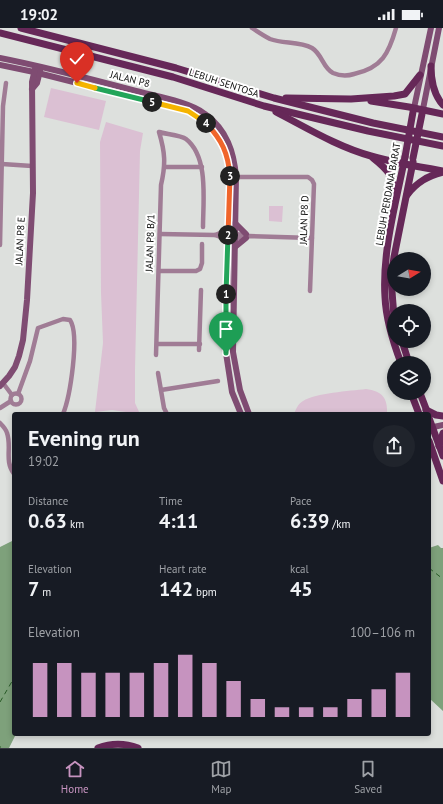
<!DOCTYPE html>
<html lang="en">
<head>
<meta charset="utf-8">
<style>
	body { margin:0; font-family:"PT Sans",sans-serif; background:#20242c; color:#f1f3f6; height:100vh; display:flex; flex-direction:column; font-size:15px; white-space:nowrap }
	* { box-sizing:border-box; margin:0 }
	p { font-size:13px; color:#9ea1a6 }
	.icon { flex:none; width:22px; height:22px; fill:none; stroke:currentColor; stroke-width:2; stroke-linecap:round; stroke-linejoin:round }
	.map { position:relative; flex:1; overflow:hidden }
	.panel { position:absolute; left:12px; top:384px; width:419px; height:324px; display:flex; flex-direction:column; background:#171b24; border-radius:4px; box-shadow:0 2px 6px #0003 }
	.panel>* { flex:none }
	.needle { width:26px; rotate:79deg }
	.controls { position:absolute; left:387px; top:224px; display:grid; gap:8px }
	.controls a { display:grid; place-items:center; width:44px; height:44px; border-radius:50%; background:#171b24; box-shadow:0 2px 6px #0003; font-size:20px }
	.pin { position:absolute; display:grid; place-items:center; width:34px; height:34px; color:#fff; margin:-41px -17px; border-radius:50% 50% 50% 0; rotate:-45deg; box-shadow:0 0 4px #0007 }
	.pin .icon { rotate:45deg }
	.km { position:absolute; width:20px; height:20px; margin:-10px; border-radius:50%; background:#222; color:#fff; font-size:11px; line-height:20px; text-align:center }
	.round { display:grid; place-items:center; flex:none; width:42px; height:42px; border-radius:21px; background:#20242c }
	.headline { display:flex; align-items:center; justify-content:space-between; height:68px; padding:0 16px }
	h1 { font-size:22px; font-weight:700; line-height:30px }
	.metrics { display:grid; grid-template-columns:repeat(3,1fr); gap:6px; height:68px; padding:4px 16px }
	.metrics div { display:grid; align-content:center }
	.metrics b { font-size:20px; font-weight:700 }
	.metrics small { font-size:11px; font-weight:400 }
	.metrics p { font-size:11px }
	.chart { height:112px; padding:8px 16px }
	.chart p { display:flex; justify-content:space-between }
	.chart svg { width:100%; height:72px; margin-top:4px; stroke:#c693bf; stroke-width:6 }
	.status { display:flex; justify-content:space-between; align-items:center; height:28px; padding:0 20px; background:#171b24; direction:ltr }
	.status svg { height:11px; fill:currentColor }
	.dock { display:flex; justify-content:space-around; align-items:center; height:56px; border-top:1px solid #363941; background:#171b24; font-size:11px; color:#9ea1a6 }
	.dock a { display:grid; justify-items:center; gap:2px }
	.dock .on { color:#c693bf }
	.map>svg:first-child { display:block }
	.park { fill:#dbc0d3 }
	.water { fill:#7ea17b }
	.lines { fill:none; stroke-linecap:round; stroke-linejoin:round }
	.ferry { stroke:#285a27; stroke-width:1; stroke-dasharray:5 4; stroke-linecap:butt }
	.street { stroke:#a07c95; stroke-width:4.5 }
	.secondary { stroke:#7f4c72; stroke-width:6 }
	.primary { stroke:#662858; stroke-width:7 }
	.primary-bridge { stroke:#662858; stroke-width:7 }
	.split-1-casing { stroke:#fff; stroke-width:8 }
	.split-2-casing { stroke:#fff; stroke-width:8 }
	.split-3-casing { stroke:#fff; stroke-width:8 }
	.split-4-casing { stroke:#fff; stroke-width:8 }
	.split-5-casing { stroke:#fff; stroke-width:8 }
	.split-6-casing { stroke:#fff; stroke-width:8 }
	.split-7-casing { stroke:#fff; stroke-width:8 }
	.split-1 { stroke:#22a559; stroke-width:5 }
	.split-2 { stroke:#22a559; stroke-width:5 }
	.split-3 { stroke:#f0652b; stroke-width:5 }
	.split-4 { stroke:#f0652b; stroke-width:5 }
	.split-5 { stroke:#f5b400; stroke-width:5 }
	.split-6 { stroke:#22a559; stroke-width:5 }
	.split-7 { stroke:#f5b400; stroke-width:5 }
	.labels { text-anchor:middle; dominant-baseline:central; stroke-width:4; stroke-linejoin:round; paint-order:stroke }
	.street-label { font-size:10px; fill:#0c0d0c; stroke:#fff }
</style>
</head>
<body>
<div class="status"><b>19:02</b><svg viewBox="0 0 49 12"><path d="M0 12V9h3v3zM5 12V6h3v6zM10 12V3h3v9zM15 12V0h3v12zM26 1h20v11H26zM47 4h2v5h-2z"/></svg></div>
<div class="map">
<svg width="443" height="720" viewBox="0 0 443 720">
	<rect width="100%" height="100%" fill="#dde0dd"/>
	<g class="park">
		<path d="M 51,60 L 106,73 L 99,102 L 44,89 Z"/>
		<path d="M 106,94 L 143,105 L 140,123 L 135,342 L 135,375 L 140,386 L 112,382 L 95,384 L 103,315 L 101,265 L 100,114 Z"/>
		<path d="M 269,178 L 283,178 L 282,194 L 269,193 Z"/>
		<path d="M 366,361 C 382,363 388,370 387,386 L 294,386 C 296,381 298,376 303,373 C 316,365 349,363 366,361 Z"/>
	</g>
	<g class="water">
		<path d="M 14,512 L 14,706 L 16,706 L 9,720 L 0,720 L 0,519 Z"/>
		<path d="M 438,517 L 441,520 L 443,520 L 443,683 L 429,670 L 429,520 Z"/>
	</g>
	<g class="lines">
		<g class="ferry">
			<path d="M 429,540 L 443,551"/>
			<path d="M 0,674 L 14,650"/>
			<path d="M 0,718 L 0,720"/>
		</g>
		<g class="street">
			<path d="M 252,0 C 258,4 264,8 270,11 C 283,16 299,13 312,20 C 322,26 323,40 333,45 C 340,48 348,48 354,46 C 382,40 389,25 396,0"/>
			<path d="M 2,136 L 32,138"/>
			<path d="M 165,139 L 202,139"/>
			<path d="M 236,149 L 308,149 L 312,152 L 314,156 L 310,263"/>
			<path d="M 160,206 L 215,207 L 220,205 L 247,207"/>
			<path d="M 215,207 C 222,210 242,212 249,208 L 312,210"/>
			<path d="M 0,217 L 3,78 L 6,55"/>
			<path d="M 159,243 L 196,243 L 200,241 L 202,235 L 202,216"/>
			<path d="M 157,316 L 200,316"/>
			<path d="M 199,322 L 201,262"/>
			<path d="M 156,327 L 161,157 C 166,136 165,124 159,104 C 165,106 181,107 186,111 C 209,129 203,173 203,199"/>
			<path d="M 158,345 L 164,380 L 167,386"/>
			<path d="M 3,355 L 12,367"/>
			<path d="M 161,362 L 218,353"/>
			<circle cx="16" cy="371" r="5.5"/>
			<path d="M 18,366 L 30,333 L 38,300 L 63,291 L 70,292 C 80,307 70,369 63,386"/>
			<path d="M 0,380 L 11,373"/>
			<path d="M 0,395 C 3,398 6,401 7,405 C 12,419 4,433 14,446"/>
		</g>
		<g class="secondary">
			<path d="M 0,30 C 46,39 91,51 136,63 C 155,68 190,74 205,86 C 227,102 234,124 236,149 L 233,324 L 240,362 L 249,386"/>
			<path d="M 0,37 L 34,44 L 188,83 C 193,86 199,89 204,93 C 222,107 228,128 230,150 L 226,325 L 232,364 L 241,386"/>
			<path d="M 32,61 L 37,55 L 40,43"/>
			<path d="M 414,80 L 431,0"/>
			<path d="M 423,81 L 439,0"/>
			<path d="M 235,195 L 246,206"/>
			<path d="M 235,219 L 246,210"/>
			<path d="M 0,358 L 9,348 L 15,339 L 19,328 L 23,312 L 27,272 L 33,165 L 32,54 L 35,41"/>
			<path d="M 429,400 L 443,397"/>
		</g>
		<g class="primary">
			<path d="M 21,0 L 176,40 L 274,70 L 373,95 L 443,109"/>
			<path d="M 0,5 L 173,49 L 264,78 L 368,103 L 443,118"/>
			<path d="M 431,38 C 431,52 433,66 443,77"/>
			<path d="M 286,70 L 351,71 L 394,68 L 405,66 L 420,47"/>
			<path d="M 371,73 L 409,79 L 443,86"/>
			<path d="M 276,84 C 307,100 338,119 371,128 C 395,135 419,139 443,143"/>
			<path d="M 373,130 C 387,141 395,149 394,167"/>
			<path d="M 407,167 C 417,154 428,148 443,144"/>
			<path d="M 394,289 L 391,251 L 394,229 L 413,134"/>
			<path d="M 402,313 L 409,335"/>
			<path d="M 401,335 C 393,314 386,292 385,269 C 382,224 396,174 405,129"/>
			<path d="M 411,365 L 419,386"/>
			<path d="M 420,365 L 428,386"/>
			<path d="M 426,382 L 436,387 L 443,388"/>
			<path d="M 429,390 L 443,428"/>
			<path d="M 429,413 L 443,453"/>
			<path d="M 439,418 L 443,405"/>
			<path d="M 98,720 C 111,715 125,715 138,720"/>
		</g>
		<g class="primary-bridge">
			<path d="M 405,129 L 413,84"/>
			<path d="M 413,130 L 422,86"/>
		</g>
	</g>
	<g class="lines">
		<g class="split-1-casing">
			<path id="split-1" d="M 226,325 L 226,266"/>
		</g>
		<g class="split-2-casing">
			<path id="split-2" d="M 226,266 L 228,207"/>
		</g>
		<g class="split-3-casing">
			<path id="split-3" d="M 228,207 L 230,148"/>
		</g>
		<g class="split-4-casing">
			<path id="split-4" d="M 206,95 C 222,112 228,125 230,148"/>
		</g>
		<g class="split-5-casing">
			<path id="split-5" d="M 152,74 L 188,83 L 206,95"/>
		</g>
		<g class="split-6-casing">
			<path id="split-6" d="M 95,60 L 152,74"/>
		</g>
		<g class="split-7-casing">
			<path id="split-7" d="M 77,55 L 95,60"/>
		</g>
		<use href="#split-1" class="split-1"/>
		<use href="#split-2" class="split-2"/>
		<use href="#split-3" class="split-3"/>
		<use href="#split-4" class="split-4"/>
		<use href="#split-5" class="split-5"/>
		<use href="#split-6" class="split-6"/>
		<use href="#split-7" class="split-7"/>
	</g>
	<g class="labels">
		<g class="street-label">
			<text transform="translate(130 51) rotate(14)">JALAN P8</text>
			<text transform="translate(224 55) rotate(18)">LEBUH SENTOSA</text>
			<text transform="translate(388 166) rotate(-80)">LEBUH PERDANA BARAT</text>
			<text transform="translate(304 192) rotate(-88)">JALAN P8 D</text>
			<text transform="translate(20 213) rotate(-87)">JALAN P8 E</text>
			<text transform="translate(150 215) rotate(-88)">JALAN P8 B/1</text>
		</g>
	</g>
</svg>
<div class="controls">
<a><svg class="needle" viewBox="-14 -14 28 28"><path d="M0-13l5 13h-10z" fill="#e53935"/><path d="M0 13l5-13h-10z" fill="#9ea1a6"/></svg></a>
<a><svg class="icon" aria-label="locate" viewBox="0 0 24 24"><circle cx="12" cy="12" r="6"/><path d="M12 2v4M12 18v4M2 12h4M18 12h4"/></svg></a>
<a><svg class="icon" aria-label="layers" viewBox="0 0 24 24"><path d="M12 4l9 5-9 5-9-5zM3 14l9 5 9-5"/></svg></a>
</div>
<div class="pin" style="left:226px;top:325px;background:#1e9e55"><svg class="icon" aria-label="arrive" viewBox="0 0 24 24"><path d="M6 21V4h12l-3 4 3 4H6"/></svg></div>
<div class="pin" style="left:77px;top:55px;background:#d93025"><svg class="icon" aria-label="check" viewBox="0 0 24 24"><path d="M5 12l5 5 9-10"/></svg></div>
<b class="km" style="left:226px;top:266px">1</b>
<b class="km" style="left:228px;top:207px">2</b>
<b class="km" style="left:230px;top:148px">3</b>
<b class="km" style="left:206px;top:95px">4</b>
<b class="km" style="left:152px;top:74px">5</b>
<section class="panel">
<div class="headline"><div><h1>Evening run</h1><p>19:02</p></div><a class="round"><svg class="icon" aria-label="share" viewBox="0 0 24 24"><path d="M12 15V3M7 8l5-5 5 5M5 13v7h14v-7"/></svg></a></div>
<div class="metrics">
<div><p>Distance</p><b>0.63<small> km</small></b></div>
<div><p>Time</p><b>4:11</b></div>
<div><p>Pace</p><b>6:39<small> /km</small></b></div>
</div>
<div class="metrics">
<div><p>Elevation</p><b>7<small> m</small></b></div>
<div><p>Heart rate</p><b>142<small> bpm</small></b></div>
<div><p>kcal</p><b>45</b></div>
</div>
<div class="chart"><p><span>Elevation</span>100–106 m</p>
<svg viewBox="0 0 160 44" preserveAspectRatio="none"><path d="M5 44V11M15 44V11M25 44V17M35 44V17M45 44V17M55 44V11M65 44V6M75 44V11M85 44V22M95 44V33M105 44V38M115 44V38M125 44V38M135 44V33M145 44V27M155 44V17"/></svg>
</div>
</section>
</div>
<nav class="dock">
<a class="on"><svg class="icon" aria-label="home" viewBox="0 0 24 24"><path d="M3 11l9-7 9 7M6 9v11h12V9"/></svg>Home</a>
<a><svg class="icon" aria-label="map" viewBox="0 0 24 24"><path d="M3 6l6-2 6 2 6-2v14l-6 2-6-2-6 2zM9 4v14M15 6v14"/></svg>Map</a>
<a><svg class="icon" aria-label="saved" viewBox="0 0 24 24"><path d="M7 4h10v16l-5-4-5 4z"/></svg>Saved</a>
</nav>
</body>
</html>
